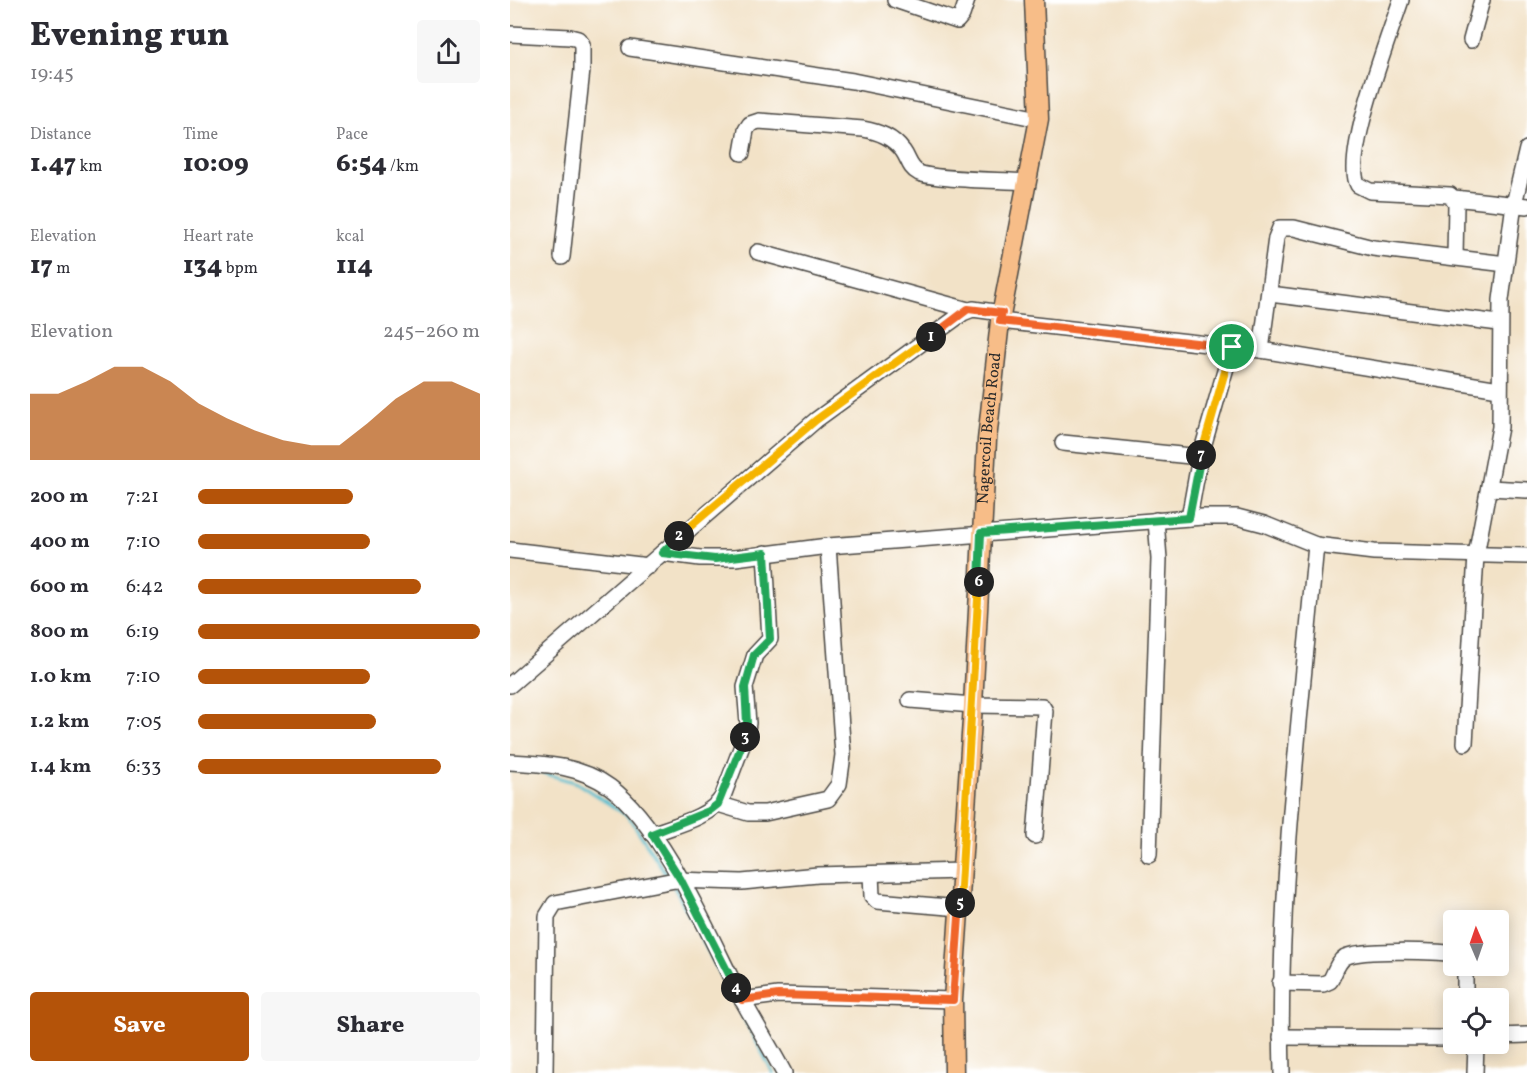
<!DOCTYPE html>
<html lang="en">
<head>
<meta charset="utf-8">
<style>
	body { margin:0; font-family:Vollkorn,serif; background:#f7f7f7; color:#2b2b33; height:100vh; display:flex; flex-direction:column; font-size:22px; white-space:nowrap }
	* { box-sizing:border-box; margin:0 }
	p { font-size:20px; color:#7c7c81 }
	.icon { flex:none; width:33px; height:33px; fill:none; stroke:currentColor; stroke-width:2; stroke-linecap:round; stroke-linejoin:round }
	.map { position:relative; flex:1; overflow:hidden }
	.side { display:flex; flex-direction:column; background:#fff; width:510px }
	.side>* { flex:none }
	.needle { width:39px; rotate:358deg }
	.fabs { position:absolute; left:933px; top:910px; display:grid; gap:12px }
	.fabs a { display:grid; place-items:center; width:66px; height:66px; border-radius:6px; background:#fff; box-shadow:0 3px 15px #0003; font-size:30px }
	.pin { position:absolute; display:grid; place-items:center; width:51px; height:51px; color:#fff; margin:-26px; border:3px solid #fff; border-radius:50%; box-shadow:0 2px 6px #0007 }
	.km { position:absolute; width:30px; height:30px; margin:-15px; border-radius:50%; background:#222; color:#fff; font-size:16px; line-height:30px; text-align:center }
	.round { display:grid; place-items:center; flex:none; width:63px; height:63px; border-radius:6px; background:#f7f7f7 }
	.headline { display:flex; align-items:center; justify-content:space-between; height:102px; padding:0 30px }
	h1 { font-size:33px; font-weight:800; line-height:45px }
	.stats { display:grid; grid-template-columns:repeat(3,1fr); gap:9px; height:102px; padding:6px 30px }
	.stats div { display:grid; align-content:center }
	.stats b { font-size:26px; font-weight:800 }
	.stats small { font-size:16px; font-weight:400 }
	.stats p { font-size:16px }
	.chart { height:168px; padding:12px 30px }
	.chart p { display:flex; justify-content:space-between }
	.chart svg { width:100%; height:108px; margin-top:6px; fill:#b45309; opacity:.7 }
	.primary-button { display:flex; gap:12px; margin-top:auto; padding:12px 30px }
	.primary-button a { flex:1; height:69px; border-radius:6px; background:#b45309; color:#fff; font-size:24px; font-weight:800; line-height:69px; text-align:center }
	.primary-button a+a { background:#f7f7f7; color:#2b2b33 }
	ul { padding:0 30px; list-style:none; font-size:20px }
	li { display:grid; grid-template-columns:96px 72px 1fr; align-items:center; height:45px }
	li i { height:15px; border-radius:8px; background:#b45309 }
	main { display:flex; flex:1; min-height:0 }
	.map>svg:first-child { display:block }
	.lines { fill:none; stroke-linecap:round; stroke-linejoin:round }
	.stream { stroke:#54bed0; stroke-width:3 }
	.minor-casing { stroke:#494642; stroke-width:18 }
	.major-casing { stroke:#494642; stroke-width:21 }
	.minor { stroke:#fff; stroke-width:15 }
	.major { stroke:#f7bd88; stroke-width:18 }
	.split-1-casing { stroke:#fff; stroke-width:12 }
	.split-2-casing { stroke:#fff; stroke-width:12 }
	.split-3-casing { stroke:#fff; stroke-width:12 }
	.split-4-casing { stroke:#fff; stroke-width:12 }
	.split-5-casing { stroke:#fff; stroke-width:12 }
	.split-6-casing { stroke:#fff; stroke-width:12 }
	.split-7-casing { stroke:#fff; stroke-width:12 }
	.split-8-casing { stroke:#fff; stroke-width:12 }
	.split-1 { stroke:#f0652b; stroke-width:8 }
	.split-2 { stroke:#f5b400; stroke-width:8 }
	.split-3 { stroke:#22a559; stroke-width:8 }
	.split-4 { stroke:#22a559; stroke-width:8 }
	.split-5 { stroke:#f0652b; stroke-width:8 }
	.split-6 { stroke:#f5b400; stroke-width:8 }
	.split-7 { stroke:#22a559; stroke-width:8 }
	.split-8 { stroke:#f5b400; stroke-width:8 }
	.labels { text-anchor:middle; dominant-baseline:central; stroke-width:5; stroke-linejoin:round; paint-order:stroke }
	.street-label { font-size:16px; fill:#2b2b2b; stroke:#fff }
</style>
</head>
<body>
<main>
<section class="side">
<div class="headline"><div><h1>Evening run</h1><p>19:45</p></div><a class="round"><svg class="icon" aria-label="share" viewBox="0 0 24 24"><path d="M12 15V3M7 8l5-5 5 5M5 13v7h14v-7"/></svg></a></div>
<div class="stats">
<div><p>Distance</p><b>1.47<small> km</small></b></div>
<div><p>Time</p><b>10:09</b></div>
<div><p>Pace</p><b>6:54<small> /km</small></b></div>
</div>
<div class="stats">
<div><p>Elevation</p><b>17<small> m</small></b></div>
<div><p>Heart rate</p><b>134<small> bpm</small></b></div>
<div><p>kcal</p><b>114</b></div>
</div>
<div class="chart"><p><span>Elevation</span>245–260 m</p>
<svg viewBox="0 0 160 44" preserveAspectRatio="none"><path d="M0 44V17L10 17L20 12L30 6L40 6L50 12L60 21L70 27L80 32L90 36L100 38L110 38L120 29L130 19L140 12L150 12L160 17V44z"/></svg>
</div>
<ul>
<li><b>200 m</b>7:21<i style="width:55%"></i></li>
<li><b>400 m</b>7:10<i style="width:61%"></i></li>
<li><b>600 m</b>6:42<i style="width:79%"></i></li>
<li><b>800 m</b>6:19<i style="width:100%"></i></li>
<li><b>1.0 km</b>7:10<i style="width:61%"></i></li>
<li><b>1.2 km</b>7:05<i style="width:63%"></i></li>
<li><b>1.4 km</b>6:33<i style="width:86%"></i></li>
</ul>
<div class="primary-button"><a>Save</a><a>Share</a></div>
</section>
<div class="map">
<svg width="1017" height="1073" viewBox="0 0 1017 1073">
	<rect width="100%" height="100%" fill="#fff"/>
	<filter id="ink" filterUnits="userSpaceOnUse"><feTurbulence type="fractalNoise" baseFrequency=".0167" numOctaves="2"/><feDisplacementMap in="SourceGraphic" scale="12" xChannelSelector="R" yChannelSelector="G"/><feConvolveMatrix kernelMatrix="1 2 1 2 8 2 1 2 1" color-interpolation-filters="sRGB"/></filter>
	<filter id="wash" filterUnits="userSpaceOnUse"><feTurbulence type="fractalNoise" baseFrequency=".008" numOctaves="4" result="noise"/><feDisplacementMap in="SourceGraphic" scale="24" xChannelSelector="R" yChannelSelector="G"/><feGaussianBlur stdDeviation="1.35" result="paint"/><feColorMatrix in="noise" values="0 0 0 0 0 0 0 0 0 0 0 0 0 0 0 0 0 1.4 0 .05"/><feComposite in="paint" operator="in"/></filter>
	<g filter="url(#wash)">
		<rect width="100%" height="100%" fill="#f2e2c7"/>
		<g class="lines">
			<g class="stream">
				<path d="M 0,770 L 30,772 L 67,783 L 119,817 L 158,877"/>
				<path d="M 163,885 L 263,1073"/>
			</g>
		</g>
	</g>
	<g filter="url(#ink)">
		<g class="lines">
			<g class="minor-casing">
				<g id="minor">
					<path d="M 385,0 L 447,21 L 452,15 L 457,0"/>
					<path d="M 891,0 C 880,34 832,158 848,185 L 860,191 L 940,195 L 946,204 L 945,257"/>
					<path d="M 0,34 L 60,37 L 68,39 L 72,44 L 72,70 L 52,257"/>
					<path d="M 961,40 L 972,0"/>
					<path d="M 120,48 L 343,81 L 529,119"/>
					<path d="M 232,153 L 236,130 L 240,124 L 249,121 L 353,129 C 369,132 383,137 393,151 C 399,159 399,168 409,173 C 425,180 496,180 517,182"/>
					<path d="M 944,198 L 1017,206"/>
					<path d="M 248,252 L 458,310"/>
					<path d="M 760,294 L 989,323"/>
					<path d="M 490,321 L 751,350 L 989,389"/>
					<path d="M 751,350 L 766,238 L 770,228 L 784,228 L 863,248 L 996,264"/>
					<path d="M 553,443 L 690,457 L 679,518"/>
					<path d="M 690,457 L 722,347"/>
					<path d="M 979,488 L 1017,490"/>
					<path d="M 0,550 L 139,566"/>
					<path d="M 152,553 L 306,420 L 453,313 L 463,309 L 492,313"/>
					<path d="M 0,685 L 152,553 L 190,558 L 225,558 L 318,546 L 693,517 L 727,517 L 754,524 L 806,545 L 864,552 L 1017,556"/>
					<path d="M 400,700 L 463,705 L 532,706 L 535,711 L 525,836"/>
					<path d="M 955,743 L 966,555 L 990,427 L 991,300 L 1004,204 L 1017,149"/>
					<path d="M 0,762 C 36,764 69,765 100,787 C 152,825 197,931 227,990 C 242,1018 259,1045 274,1073"/>
					<path d="M 208,804 L 238,813 L 255,813 L 318,799 L 329,784 L 333,755 L 318,546"/>
					<path d="M 142,834 C 165,825 200,818 213,796 L 236,735 L 238,723 L 235,687 L 245,655 L 260,639 L 255,553"/>
					<path d="M 639,855 L 649,559 L 646,520"/>
					<path d="M 361,874 L 362,896 L 367,901 L 450,908"/>
					<path d="M 955,966 L 955,999"/>
					<path d="M 770,983 L 813,984 L 820,981 C 825,973 827,962 835,957 C 851,949 924,951 944,954"/>
					<path d="M 232,1000 L 268,995 L 443,1000"/>
					<path d="M 988,1036 L 1017,1035"/>
					<path d="M 771,1037 L 944,1038"/>
					<path d="M 35,1073 L 37,916 L 45,903 L 165,880 L 232,882 L 308,875 L 452,871"/>
					<path d="M 772,1073 C 767,896 790,721 806,545"/>
					<path d="M 965,1073 L 966,1044"/>
				</g>
			</g>
			<g class="major-casing">
				<g id="major">
					<path id="s1" d="M 444,1073 L 443,1000 L 463,705 L 477,440 L 490,321 L 529,119 L 524,0"/>
				</g>
			</g>
			<use href="#minor" class="minor"/>
			<use href="#major" class="major"/>
		</g>
	</g>
	<g class="lines" filter="url(#ink)">
		<g class="split-1-casing">
			<path id="split-1" d="M 421,337 L 458,309 L 492,313 L 490,321 L 722,347"/>
		</g>
		<g class="split-2-casing">
			<path id="split-2" d="M 169,536 L 306,420 L 421,337"/>
		</g>
		<g class="split-3-casing">
			<path id="split-3" d="M 169,536 L 152,553 L 205,559 L 255,553 L 260,639 L 244,655 L 235,687 L 237,723 L 235,737"/>
		</g>
		<g class="split-4-casing">
			<path id="split-4" d="M 226,988 L 171,880 L 142,834 L 199,811 L 208,804 L 235,737"/>
		</g>
		<g class="split-5-casing">
			<path id="split-5" d="M 226,988 L 232,1000 L 268,995 L 443,1000 L 450,903"/>
		</g>
		<g class="split-6-casing">
			<path id="split-6" d="M 450,903 L 469,582"/>
		</g>
		<g class="split-7-casing">
			<path id="split-7" d="M 469,582 L 471,533 L 679,518 L 691,455"/>
		</g>
		<g class="split-8-casing">
			<path id="split-8" d="M 691,455 L 722,347"/>
		</g>
		<use href="#split-1" class="split-1"/>
		<use href="#split-2" class="split-2"/>
		<use href="#split-3" class="split-3"/>
		<use href="#split-4" class="split-4"/>
		<use href="#split-5" class="split-5"/>
		<use href="#split-6" class="split-6"/>
		<use href="#split-7" class="split-7"/>
		<use href="#split-8" class="split-8"/>
	</g>
	<g class="labels">
		<g class="street-label">
			<text stroke="none"><textPath href="#s1" startOffset="646">Nagercoil Beach Road</textPath></text>
		</g>
	</g>
</svg>
<div class="fabs">
<a><svg class="needle" viewBox="-14 -14 28 28"><path d="M0-13l5 13h-10z" fill="#e53935"/><path d="M0 13l5-13h-10z" fill="#7c7c81"/></svg></a>
<a><svg class="icon" aria-label="locate" viewBox="0 0 24 24"><circle cx="12" cy="12" r="6"/><path d="M12 2v4M12 18v4M2 12h4M18 12h4"/></svg></a>
</div>
<div class="pin" style="left:722px;top:347px;background:#1e9e55"><svg class="icon" aria-label="arrive" viewBox="0 0 24 24"><path d="M6 21V4h12l-3 4 3 4H6"/></svg></div>
<b class="km" style="left:421px;top:337px">1</b>
<b class="km" style="left:169px;top:536px">2</b>
<b class="km" style="left:235px;top:737px">3</b>
<b class="km" style="left:226px;top:988px">4</b>
<b class="km" style="left:450px;top:903px">5</b>
<b class="km" style="left:469px;top:582px">6</b>
<b class="km" style="left:691px;top:455px">7</b>
</div>
</main>
</body>
</html>
